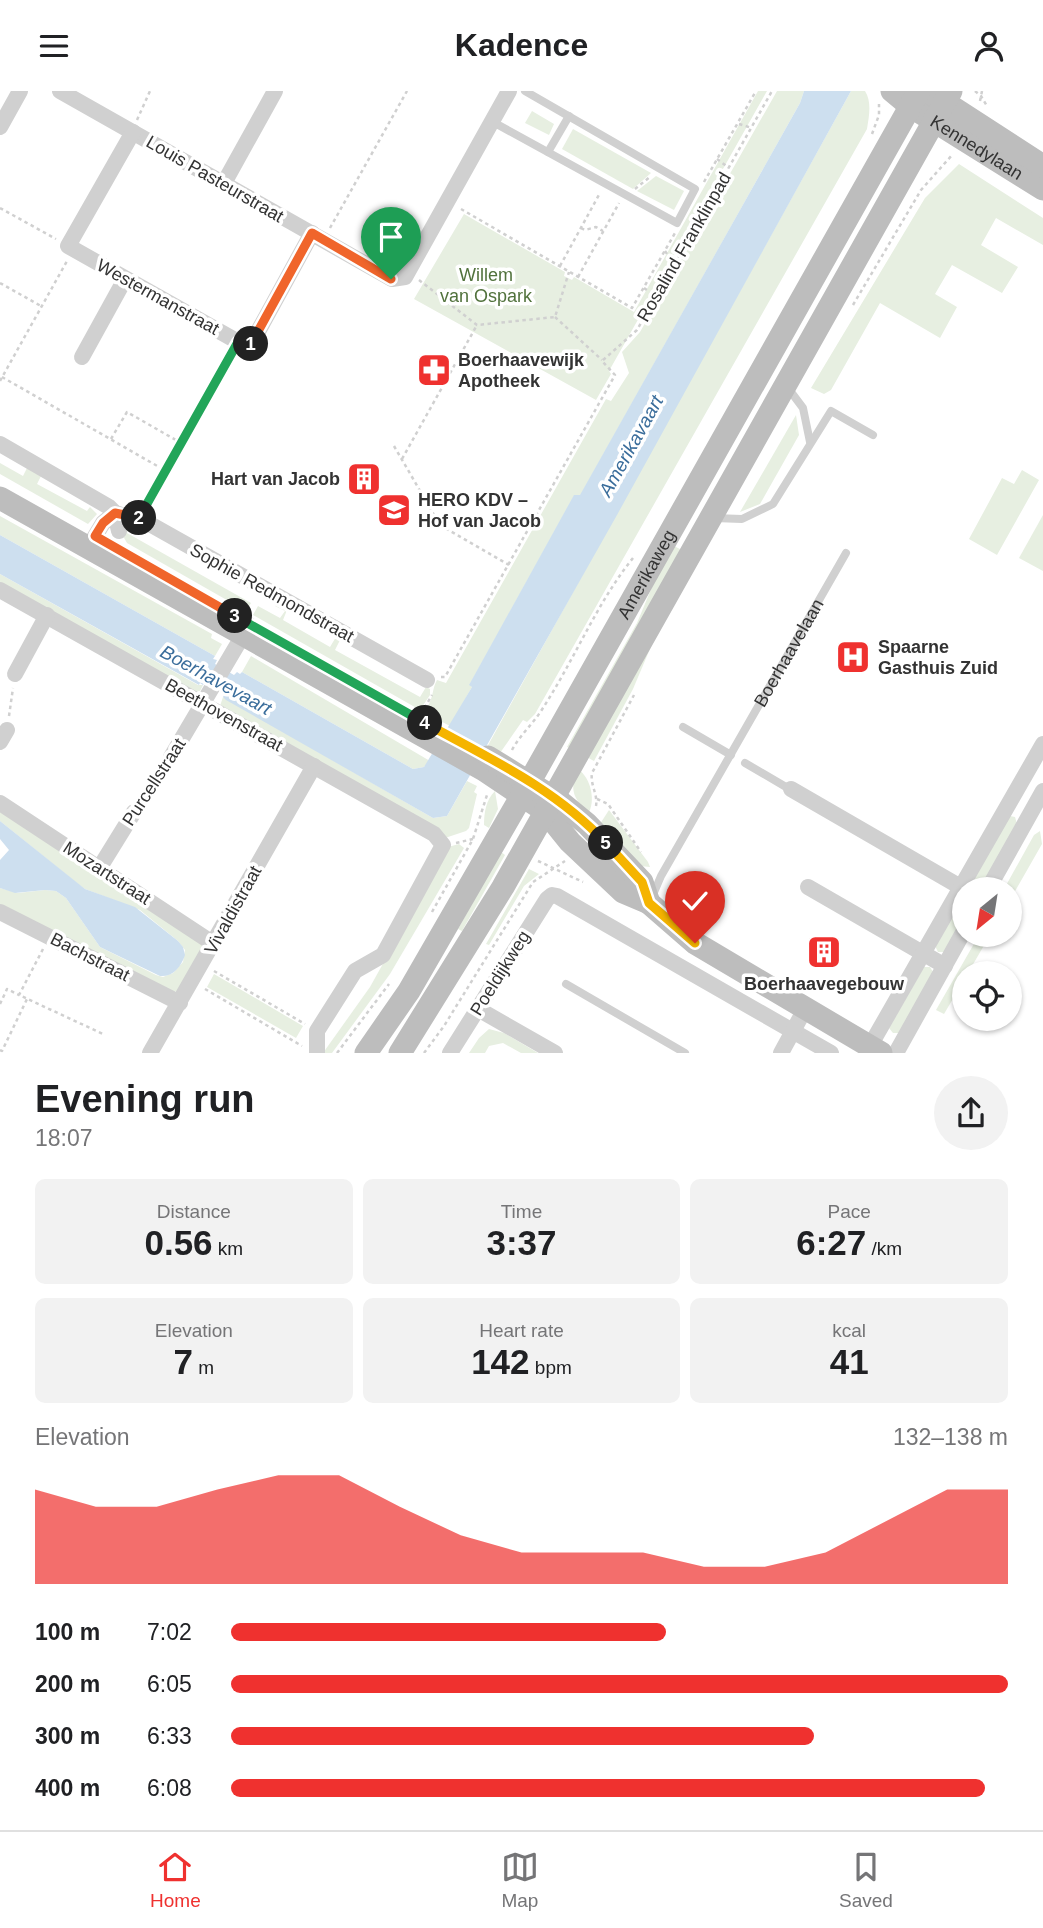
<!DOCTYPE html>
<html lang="en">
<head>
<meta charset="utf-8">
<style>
	body { margin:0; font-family:Arial,sans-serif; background:#f2f2f2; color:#202124; height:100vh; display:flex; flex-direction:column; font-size:26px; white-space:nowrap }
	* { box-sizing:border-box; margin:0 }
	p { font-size:23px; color:#757577 }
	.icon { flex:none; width:38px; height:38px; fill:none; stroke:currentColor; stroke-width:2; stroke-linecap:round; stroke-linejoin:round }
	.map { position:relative; height:962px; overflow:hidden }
	.sheet { display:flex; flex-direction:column; background:#fff; flex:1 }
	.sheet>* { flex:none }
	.needle { width:46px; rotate:210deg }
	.buttons { position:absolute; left:952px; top:786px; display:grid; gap:14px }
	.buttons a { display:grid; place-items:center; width:70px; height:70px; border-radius:50%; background:#fff; box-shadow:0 2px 5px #0004; font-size:35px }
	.pin { position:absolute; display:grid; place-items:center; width:60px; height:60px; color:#fff; margin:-72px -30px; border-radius:50% 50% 50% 0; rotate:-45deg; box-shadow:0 0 7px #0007 }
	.pin .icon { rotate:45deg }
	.km { position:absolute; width:35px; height:35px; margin:-18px; border-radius:50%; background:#222; color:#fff; font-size:19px; line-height:35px; text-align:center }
	.round { display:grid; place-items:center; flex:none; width:74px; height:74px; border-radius:37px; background:#f2f2f2 }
	.overview { display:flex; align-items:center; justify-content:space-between; height:119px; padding:0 35px }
	h1 { font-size:38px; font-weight:700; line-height:52px }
	.figures { display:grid; grid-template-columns:repeat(3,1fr); gap:10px; height:119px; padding:7px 35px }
	.figures div { display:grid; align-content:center; border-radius:10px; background:#f2f2f2; text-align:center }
	.figures b { font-size:35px; font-weight:700 }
	.figures small { font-size:19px; font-weight:400 }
	.figures p { font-size:19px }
	.chart { height:196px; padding:14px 35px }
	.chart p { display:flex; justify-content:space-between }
	.chart svg { width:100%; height:126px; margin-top:7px; fill:#ef312f; opacity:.7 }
	ul { padding:0 35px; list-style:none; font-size:23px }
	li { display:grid; grid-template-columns:112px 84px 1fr; align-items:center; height:52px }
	li i { height:18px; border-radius:9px; background:#ef312f }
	header { display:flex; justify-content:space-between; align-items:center; height:91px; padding:0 35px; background:#fff; font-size:32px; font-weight:700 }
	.dock { display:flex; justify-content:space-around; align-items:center; height:98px; border-top:2px solid #e0e0e0; background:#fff; font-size:19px; color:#757577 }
	.dock a { display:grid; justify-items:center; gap:4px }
	.dock .selected { color:#ef312f }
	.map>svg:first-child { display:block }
	.green { fill:#e7efe1 }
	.water { fill:#cddfef }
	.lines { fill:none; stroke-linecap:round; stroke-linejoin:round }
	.path { stroke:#d0d0d0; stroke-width:2.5; stroke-dasharray:3.5 3.5; stroke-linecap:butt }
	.lane { stroke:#d0d0d0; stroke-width:8 }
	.street { stroke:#d0d0d0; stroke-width:16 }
	.secondary { stroke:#bdbdbd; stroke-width:23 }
	.split-1-casing { stroke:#fff; stroke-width:14 }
	.split-2-casing { stroke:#fff; stroke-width:14 }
	.split-3-casing { stroke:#fff; stroke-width:14 }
	.split-4-casing { stroke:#fff; stroke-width:14 }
	.split-5-casing { stroke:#fff; stroke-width:14 }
	.split-6-casing { stroke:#fff; stroke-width:14 }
	.split-1 { stroke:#f0652b; stroke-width:9 }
	.split-2 { stroke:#22a559; stroke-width:9 }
	.split-3 { stroke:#f0652b; stroke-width:9 }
	.split-4 { stroke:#22a559; stroke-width:9 }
	.split-5 { stroke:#f5b400; stroke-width:9 }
	.split-6 { stroke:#f5b400; stroke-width:9 }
	.labels { text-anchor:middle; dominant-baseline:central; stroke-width:7; stroke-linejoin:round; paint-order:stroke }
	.street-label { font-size:18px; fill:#333; stroke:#fff }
	.park-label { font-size:18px; fill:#51723c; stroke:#fff }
	.poi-label { font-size:18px; font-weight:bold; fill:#333; stroke:#fff; text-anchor:start }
	.water-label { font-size:19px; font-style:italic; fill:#3a6d9b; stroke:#fff }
</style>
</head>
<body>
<header><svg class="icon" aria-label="menu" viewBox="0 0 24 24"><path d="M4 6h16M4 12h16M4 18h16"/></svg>Kadence<svg class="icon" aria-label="person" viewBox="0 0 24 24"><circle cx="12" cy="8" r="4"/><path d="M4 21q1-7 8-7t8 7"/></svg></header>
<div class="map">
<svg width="1043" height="962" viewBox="0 0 1043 962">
	<rect width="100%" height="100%" fill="#fff"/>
	<g class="green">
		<path d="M 758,0 L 767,0 L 609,280 L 611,283 L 596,309 L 414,208 L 464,123 L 565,181 L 564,185 L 572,189 L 574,186 L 634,221 Z"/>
		<path d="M 777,0 L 804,0 L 800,12 L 580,405 L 574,405 L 470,593 L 472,596 L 450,635 L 427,623 L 431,617 L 428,615 C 434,604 432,598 437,589 L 446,592 L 606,308 L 611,310 L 629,282 L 622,261 L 640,241 Z"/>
		<path d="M 851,0 L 865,0 C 872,11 869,25 867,38 L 535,623 L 527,631 L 523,629 L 500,662 L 487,656 Z"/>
		<path d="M 532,20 L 554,33 L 549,44 L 525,32 Z"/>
		<path d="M 573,38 L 651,82 L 633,98 L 562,58 Z"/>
		<path d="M 959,73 L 1043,127 L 1043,154 L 996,127 L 981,154 L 1018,176 L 1002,202 L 952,174 L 935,203 L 957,216 L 940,247 L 880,212 L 831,299 L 824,303 L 811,297 L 925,107 Z"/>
		<path d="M 656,85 L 684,100 L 674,119 L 637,100 Z"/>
		<path d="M 796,324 L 799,344 L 760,413 L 740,421 Z"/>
		<path d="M 0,372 L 23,385 L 29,373 L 42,383 L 37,393 L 87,420 L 90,416 L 97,423 L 88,433 L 0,383 Z"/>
		<path d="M 1022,379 L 1039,389 L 997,464 L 969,448 L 1002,387 L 1014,393 Z"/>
		<path d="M 1043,424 L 1043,480 L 1019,467 Z"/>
		<path d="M 0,425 L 212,543 L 211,547 L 222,553 L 215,565 L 0,444 Z"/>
		<path d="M 122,433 L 130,433 L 127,442 L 251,512 L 246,520 L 127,452 L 123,445 Z"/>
		<path d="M 674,455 L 684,460 L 572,658 L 567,656 L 637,532 L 657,484 Z"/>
		<path d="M 0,483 L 198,594 L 203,594 L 200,600 L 194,602 L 0,492 Z"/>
		<path d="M 276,513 L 287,519 L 283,529 L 330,556 L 336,546 L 340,549 L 335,559 L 420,606 L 426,596 L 430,598 L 430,604 L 420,619 L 253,524 L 258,515 L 280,527 L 285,520 L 275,515 Z"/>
		<path d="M 655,546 L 633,598 L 594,670 L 585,665 Z"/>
		<path d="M 251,565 L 430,670 L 424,676 L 413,678 L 242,581 Z"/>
		<path d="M 223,606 L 433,727 L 447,725 L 467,690 L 477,695 L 474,701 L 477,703 L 469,737 L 466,740 L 445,747 L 220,615 Z"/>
		<path d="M 578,678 C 591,687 596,710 588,723 C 573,706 569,699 578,678 Z"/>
		<path d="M 495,700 L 498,718 L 489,737 L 484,734 C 484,721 486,709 495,700 Z"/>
		<path d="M 0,718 L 204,854 L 180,899 L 174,901 L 0,816 L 0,797 L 18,802 L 45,799 L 56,800 L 66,807 L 100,856 L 156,884 L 163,886 L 173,882 L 183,871 L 185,859 L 178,850 L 140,819 L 85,798 L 78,793 L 0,730 Z"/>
		<path d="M 609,719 L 648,771 L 650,776 L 640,775 L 600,733 Z"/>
		<path d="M 1010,725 L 1015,726 L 1017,733 L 983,795 L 975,795 L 972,789 Z"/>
		<path d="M 1040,740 L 1042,753 L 1010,809 L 1010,798 L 1004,798 L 1034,744 Z"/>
		<path d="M 459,753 L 464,757 L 390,883 L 332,962 L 323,962 L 370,896 L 448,756 Z"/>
		<path d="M 501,761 L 505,764 L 462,840 L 458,838 Z"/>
		<path d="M 529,778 L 539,783 L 524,795 L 489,854 L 486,853 Z"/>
		<path d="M 964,807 L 964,828 L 946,861 L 938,861 L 935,855 Z"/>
		<path d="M 979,844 L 990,844 L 968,882 L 964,882 L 964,889 L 944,923 L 936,919 Z"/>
		<path d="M 924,876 L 930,876 L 933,881 L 899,942 L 893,942 L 889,937 Z"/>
		<path d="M 214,883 L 303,935 L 296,947 L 207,896 Z"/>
		<path d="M 489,938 L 504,942 L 538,962 L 521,962 L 503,952 L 489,955 L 485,962 L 469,962 L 479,947 Z"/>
	</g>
	<g class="water">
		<path d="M 804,0 L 851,0 L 617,424 L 447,725 L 433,727 L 226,609 L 223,606 L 225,602 L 206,591 L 203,594 L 200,592 L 199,594 L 0,483 L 0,444 L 215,565 L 213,568 L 217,569 L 215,573 L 234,584 L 237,581 L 240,583 L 242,581 L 413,678 L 424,676 L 472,596 L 469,594 L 574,404 L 580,404 L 800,12 Z"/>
		<path d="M 0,730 L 85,798 L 135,816 L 178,850 L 183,856 L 185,864 C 181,876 173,886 160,885 L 100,856 L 66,807 L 56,800 L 45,799 L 15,802 L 0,797 L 0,769 L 9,759 L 0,748 Z"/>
	</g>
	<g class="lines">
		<g class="path">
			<path d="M 975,0 L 981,5 L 987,15"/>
			<path d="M 980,10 L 982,0"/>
			<path d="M 137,29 L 150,0"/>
			<path d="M 739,33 L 752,37"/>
			<path d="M 872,43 L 879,24 L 879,13"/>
			<path d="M 717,68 L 729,77"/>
			<path d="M 704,91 L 756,0"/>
			<path d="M 635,98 L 651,85"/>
			<path d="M 0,117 L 56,148"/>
			<path d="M 461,118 L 632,217 L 675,142"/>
			<path d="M 330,137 L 407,0"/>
			<path d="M 581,137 L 585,139 L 596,136 L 603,140"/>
			<path d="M 665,160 L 674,173"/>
			<path d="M 560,175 L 600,102"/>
			<path d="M 578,186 L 619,112"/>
			<path d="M 419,189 L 477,234 L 555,226 L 569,181"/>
			<path d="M 0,192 L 41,215"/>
			<path d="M 644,197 L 656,206"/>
			<path d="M 853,214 L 921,99 L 953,63"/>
			<path d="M 555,226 L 602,269"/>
			<path d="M 2,286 L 166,380"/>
			<path d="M 0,290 L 67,170"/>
			<path d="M 111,348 L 127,321 L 181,352"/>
			<path d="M 394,355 L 440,434 L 509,474"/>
			<path d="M 402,368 L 477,234"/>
			<path d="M 146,416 L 231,263"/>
			<path d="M 441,586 L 445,586 L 615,284 L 602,270 L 637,239 L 772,0"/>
			<path d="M 421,623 L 432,604"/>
			<path d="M 9,625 L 13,597"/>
			<path d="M 512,659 C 520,644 532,634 541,620 C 574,570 596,513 633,467"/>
			<path d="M 597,708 L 608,713 L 641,761"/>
			<path d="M 144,711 L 164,678"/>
			<path d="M 596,715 C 598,703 590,694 592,682 L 634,604"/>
			<path d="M 456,752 L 473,748"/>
			<path d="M 538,770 L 583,791"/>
			<path d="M 669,797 L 684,816"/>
			<path d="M 432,821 L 473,748 L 487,704"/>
			<path d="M 43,858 L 19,904 L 103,943"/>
			<path d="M 214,880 L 305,933"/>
			<path d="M 205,898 L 302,955"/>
			<path d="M 0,913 L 7,898 L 19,904"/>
			<path d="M 0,959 L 2,960 L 27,908"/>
			<path d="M 337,962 L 389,893"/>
			<path d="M 424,962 L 444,935 L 533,791 L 565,770"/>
		</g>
		<g class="lane">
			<path d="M 493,31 L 677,132 L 695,98 L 525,0"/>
			<path d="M 548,61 L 569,25"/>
			<path d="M 788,297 L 803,317 L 810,351"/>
			<path d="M 714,427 L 742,428 L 773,413 L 831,320 L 873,344"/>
			<path d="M 683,636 L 731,664"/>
			<path d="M 745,672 L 786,696"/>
			<path id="s1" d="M 652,806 L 661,785 L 846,462"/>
			<path d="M 566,893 L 685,962"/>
		</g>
		<g class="street">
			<path d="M 60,0 L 392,188 L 405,186 L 509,0"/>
			<path d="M 0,36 L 20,0"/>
			<path d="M 133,41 L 68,155 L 249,257 L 312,142"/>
			<path d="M 224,92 L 275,0"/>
			<path d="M 82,266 L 125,188"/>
			<path d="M 0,353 L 109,416 L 115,422 L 119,440"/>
			<path d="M 88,457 L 103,432 L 115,422 L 148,432 L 427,589"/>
			<path d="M 0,499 L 434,743 L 443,754 L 383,864 L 355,880 L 317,940 L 317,962"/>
			<path d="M 15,583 L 47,524"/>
			<path d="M 0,651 L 7,639"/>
			<path d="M 171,666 L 249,534"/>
			<path d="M 791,698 L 964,798"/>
			<path d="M 0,712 L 214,853"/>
			<path d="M 100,776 L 134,721"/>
			<path d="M 808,796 L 945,875"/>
			<path d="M 988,798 L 1043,700"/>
			<path d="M 0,821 L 180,912"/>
			<path d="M 478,918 L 555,962"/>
			<path d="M 870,955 L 1043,653"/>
			<path d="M 150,962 L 314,675"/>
			<path d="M 450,962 L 547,808 L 552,804 L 557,805 L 831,962"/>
			<path d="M 781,962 L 805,918"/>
			<path d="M 896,962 L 964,840"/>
		</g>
		<g class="secondary">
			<path id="s2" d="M 892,0 L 910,15 L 1043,98"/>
			<path d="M 932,3 L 1043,75"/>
			<path d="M 0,407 L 484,679 L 545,720 L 570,751 L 623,801 L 649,812 L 695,852 L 881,962"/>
			<path d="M 488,666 L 559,710 L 587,733 L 642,791 L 649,812"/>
			<path id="s3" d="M 366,962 L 409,900 L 521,706 L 919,0"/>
			<path d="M 400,962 L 503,796 L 951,0"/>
		</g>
	</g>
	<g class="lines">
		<g class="split-1-casing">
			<path id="split-1" d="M 251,253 L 312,142 L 391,188"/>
		</g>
		<g class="split-2-casing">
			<path id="split-2" d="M 139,427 L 238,251 L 248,257 L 251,253"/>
		</g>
		<g class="split-3-casing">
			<path id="split-3" d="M 139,427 L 115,422 L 103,432 L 95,445 L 235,525"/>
		</g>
		<g class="split-4-casing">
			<path id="split-4" d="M 235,525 L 425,632"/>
		</g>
		<g class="split-5-casing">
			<path id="split-5" d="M 425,632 C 489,667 556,698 606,752"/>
		</g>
		<g class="split-6-casing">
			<path id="split-6" d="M 606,752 L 642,791 L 649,812 L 695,852"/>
		</g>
		<use href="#split-1" class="split-1"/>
		<use href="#split-2" class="split-2"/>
		<use href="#split-3" class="split-3"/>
		<use href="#split-4" class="split-4"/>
		<use href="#split-5" class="split-5"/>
		<use href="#split-6" class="split-6"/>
	</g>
	<defs>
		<g id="pharmacy-square" transform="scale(1.75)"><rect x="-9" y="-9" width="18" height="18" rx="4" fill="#ef312f" stroke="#fff"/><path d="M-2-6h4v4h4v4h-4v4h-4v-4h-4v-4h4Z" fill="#fff"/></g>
		<g id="building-square" transform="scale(1.75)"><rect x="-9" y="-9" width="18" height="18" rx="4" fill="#ef312f" stroke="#fff"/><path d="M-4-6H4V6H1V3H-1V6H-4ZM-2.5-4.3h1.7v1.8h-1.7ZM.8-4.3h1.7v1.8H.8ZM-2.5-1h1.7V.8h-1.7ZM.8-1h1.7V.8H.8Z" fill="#fff"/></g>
		<g id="school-square" transform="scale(1.75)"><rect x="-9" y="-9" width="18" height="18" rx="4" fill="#ef312f" stroke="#fff"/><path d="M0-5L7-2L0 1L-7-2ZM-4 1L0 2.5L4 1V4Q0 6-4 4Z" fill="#fff"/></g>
		<g id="hospital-square" transform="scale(1.75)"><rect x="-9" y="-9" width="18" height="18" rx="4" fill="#ef312f" stroke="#fff"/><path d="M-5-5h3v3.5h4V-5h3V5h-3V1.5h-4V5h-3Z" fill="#fff"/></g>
	</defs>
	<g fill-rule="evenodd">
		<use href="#pharmacy-square" x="434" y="279"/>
		<use href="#building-square" x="364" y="388"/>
		<use href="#school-square" x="394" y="419"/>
		<use href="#hospital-square" x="853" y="566"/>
		<use href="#building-square" x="824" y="861"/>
	</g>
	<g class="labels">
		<g class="street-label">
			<text stroke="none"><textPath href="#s2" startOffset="102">Kennedylaan</textPath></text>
			<text transform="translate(215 88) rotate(30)">Louis Pasteurstraat</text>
			<text transform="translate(684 156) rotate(-60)">Rosalind Franklinpad</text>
			<text transform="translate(158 206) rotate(29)">Westermanstraat</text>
			<text stroke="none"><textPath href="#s3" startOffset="555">Amerikaweg</textPath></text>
			<text transform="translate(272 502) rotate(29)">Sophie Redmondstraat</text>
			<text stroke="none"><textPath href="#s1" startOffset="280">Boerhaavelaan</textPath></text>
			<text transform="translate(224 624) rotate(29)">Beethovenstraat</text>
			<text transform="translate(154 691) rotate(-57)">Purcellstraat</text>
			<text transform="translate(107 782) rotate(33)">Mozartstraat</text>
			<text transform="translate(233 819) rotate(-61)">Vivaldistraat</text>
			<text transform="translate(90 866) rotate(27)">Bachstraat</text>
			<text transform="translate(500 882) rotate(-58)">Poeldijkweg</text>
		</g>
		<g class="park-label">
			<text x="486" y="184">Willem<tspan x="486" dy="21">van Ospark</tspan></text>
		</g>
		<g class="poi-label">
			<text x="458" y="269">Boerhaavewijk<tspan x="458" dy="21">Apotheek</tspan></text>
			<text x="340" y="388" text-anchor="end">Hart van Jacob</text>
			<text x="418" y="409">HERO KDV –<tspan x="418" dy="21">Hof van Jacob</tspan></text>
			<text x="878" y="556">Spaarne<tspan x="878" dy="21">Gasthuis Zuid</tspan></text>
			<text x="824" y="893" text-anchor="middle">Boerhaavegebouw</text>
		</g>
		<g class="water-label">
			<text transform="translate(631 355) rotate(-61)">Amerikavaart</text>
			<text transform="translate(216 589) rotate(29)">Boerhavevaart</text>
		</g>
	</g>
</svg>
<div class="buttons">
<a><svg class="needle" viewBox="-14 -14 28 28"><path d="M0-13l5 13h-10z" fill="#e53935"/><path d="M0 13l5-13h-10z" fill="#757577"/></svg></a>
<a><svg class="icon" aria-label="locate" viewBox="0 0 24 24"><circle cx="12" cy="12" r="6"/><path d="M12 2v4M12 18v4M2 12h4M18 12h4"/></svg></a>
</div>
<div class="pin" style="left:391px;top:188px;background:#1e9e55"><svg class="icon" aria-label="arrive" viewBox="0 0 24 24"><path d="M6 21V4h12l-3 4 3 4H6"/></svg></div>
<div class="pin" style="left:695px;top:852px;background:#d93025"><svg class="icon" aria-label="check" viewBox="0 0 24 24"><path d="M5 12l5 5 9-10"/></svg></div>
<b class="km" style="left:251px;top:253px">1</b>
<b class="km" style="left:139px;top:427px">2</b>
<b class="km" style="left:235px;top:525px">3</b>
<b class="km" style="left:425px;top:632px">4</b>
<b class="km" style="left:606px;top:752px">5</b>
</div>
<section class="sheet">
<div class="overview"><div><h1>Evening run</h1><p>18:07</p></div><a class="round"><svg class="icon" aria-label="share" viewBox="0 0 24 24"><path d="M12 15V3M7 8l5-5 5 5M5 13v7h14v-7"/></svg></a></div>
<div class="figures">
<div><p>Distance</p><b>0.56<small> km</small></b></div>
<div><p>Time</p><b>3:37</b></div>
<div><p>Pace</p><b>6:27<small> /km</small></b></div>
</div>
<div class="figures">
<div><p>Elevation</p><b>7<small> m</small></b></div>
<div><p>Heart rate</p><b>142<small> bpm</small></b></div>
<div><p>kcal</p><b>41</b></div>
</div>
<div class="chart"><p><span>Elevation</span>132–138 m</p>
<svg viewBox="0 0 160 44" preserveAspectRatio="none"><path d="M0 44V11L10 17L20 17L30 11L40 6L50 6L60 17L70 27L80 33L90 33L100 33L110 38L120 38L130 33L140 22L150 11L160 11V44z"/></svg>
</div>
<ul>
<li><b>100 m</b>7:02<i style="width:56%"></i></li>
<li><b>200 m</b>6:05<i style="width:100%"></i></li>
<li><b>300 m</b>6:33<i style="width:75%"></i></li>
<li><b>400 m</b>6:08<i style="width:97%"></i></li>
</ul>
</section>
<nav class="dock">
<a class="selected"><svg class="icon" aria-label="home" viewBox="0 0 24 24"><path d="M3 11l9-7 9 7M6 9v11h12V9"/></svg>Home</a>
<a><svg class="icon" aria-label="map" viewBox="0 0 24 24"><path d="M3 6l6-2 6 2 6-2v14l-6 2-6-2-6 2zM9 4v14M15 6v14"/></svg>Map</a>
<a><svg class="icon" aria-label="saved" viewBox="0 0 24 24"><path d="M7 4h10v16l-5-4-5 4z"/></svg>Saved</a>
</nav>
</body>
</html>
